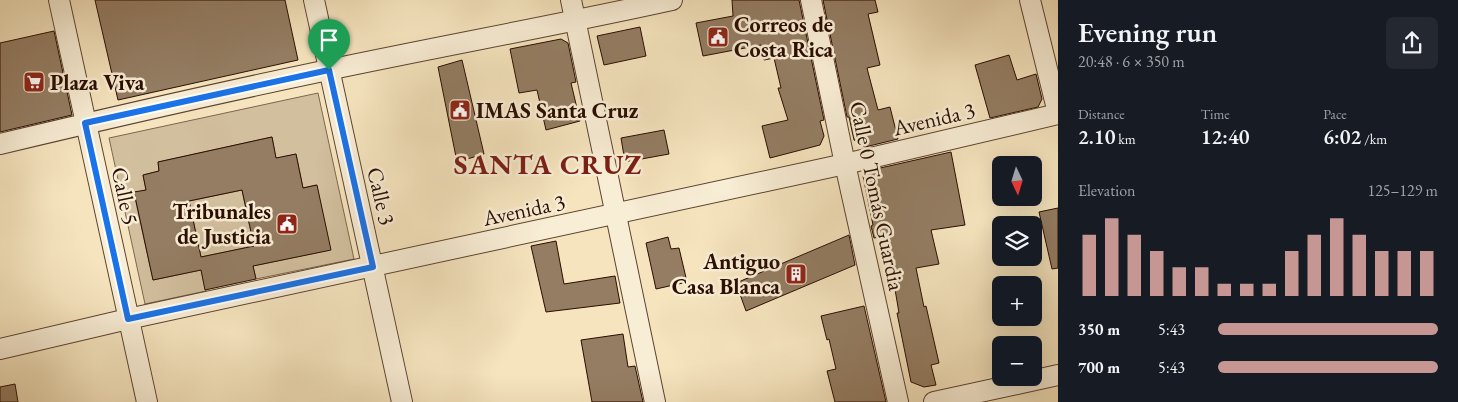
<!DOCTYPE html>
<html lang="en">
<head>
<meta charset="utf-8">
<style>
	body { margin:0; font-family:"EB Garamond",serif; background:#242831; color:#f1f3f6; height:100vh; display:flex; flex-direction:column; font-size:19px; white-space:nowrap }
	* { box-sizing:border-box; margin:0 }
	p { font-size:16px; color:#9ea1a6 }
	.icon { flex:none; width:28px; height:28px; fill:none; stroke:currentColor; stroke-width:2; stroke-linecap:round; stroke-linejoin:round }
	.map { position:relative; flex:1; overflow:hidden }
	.panel { display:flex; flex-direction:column; background:#171b24; width:400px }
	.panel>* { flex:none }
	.needle { width:32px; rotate:176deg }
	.buttons { position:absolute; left:992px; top:156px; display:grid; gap:10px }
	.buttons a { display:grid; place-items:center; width:50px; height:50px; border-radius:8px; background:#171b24; box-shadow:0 5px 20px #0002; font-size:25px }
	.pin { position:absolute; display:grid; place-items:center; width:42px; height:42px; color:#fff; margin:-51px -21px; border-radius:50% 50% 50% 0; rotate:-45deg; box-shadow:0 0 5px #0007 }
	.pin .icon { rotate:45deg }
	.round { display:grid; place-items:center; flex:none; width:52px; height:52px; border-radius:8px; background:#242831 }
	.overview { display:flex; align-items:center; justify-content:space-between; height:85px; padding:0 20px }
	h1 { font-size:28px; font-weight:600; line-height:38px }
	.figures { display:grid; grid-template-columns:repeat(3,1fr); gap:8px; height:85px; padding:5px 20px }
	.figures div { display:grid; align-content:center }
	.figures b { font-size:21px; font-weight:600 }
	.figures small { font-size:14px; font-weight:400 }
	.figures p { font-size:14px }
	.chart { height:140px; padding:10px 20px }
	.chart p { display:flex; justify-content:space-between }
	.chart svg { width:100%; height:90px; margin-top:5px; stroke:#c59692; stroke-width:6 }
	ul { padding:0 20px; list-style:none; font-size:16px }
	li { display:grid; grid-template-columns:80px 60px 1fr; align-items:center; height:38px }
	li i { height:12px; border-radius:6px; background:#c59692 }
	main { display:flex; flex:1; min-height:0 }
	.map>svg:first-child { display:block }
	.green { fill:#d2bf9e; stroke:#7e664f }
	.building { fill:#947d63; stroke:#2a0d00; fill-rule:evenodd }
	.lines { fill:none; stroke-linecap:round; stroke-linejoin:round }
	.minor-casing { stroke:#5d4330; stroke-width:22 }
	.minor { stroke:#f8edd5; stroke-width:20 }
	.route-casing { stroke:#fff; stroke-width:10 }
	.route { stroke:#1a73e8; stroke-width:6 }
	.labels { text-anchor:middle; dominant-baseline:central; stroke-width:5; stroke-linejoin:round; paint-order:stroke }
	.poi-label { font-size:22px; font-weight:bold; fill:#2a0d00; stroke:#f8edd5; text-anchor:start }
	.street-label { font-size:22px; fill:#2a0d00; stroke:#f8edd5 }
	.district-label { font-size:28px; font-weight:bold; letter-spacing:1px; fill:#7a1f14; stroke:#f8edd5 }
</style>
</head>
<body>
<main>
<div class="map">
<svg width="1058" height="402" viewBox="0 0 1058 402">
	<rect width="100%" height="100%" fill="#f5e4be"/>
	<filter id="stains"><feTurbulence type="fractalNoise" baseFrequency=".004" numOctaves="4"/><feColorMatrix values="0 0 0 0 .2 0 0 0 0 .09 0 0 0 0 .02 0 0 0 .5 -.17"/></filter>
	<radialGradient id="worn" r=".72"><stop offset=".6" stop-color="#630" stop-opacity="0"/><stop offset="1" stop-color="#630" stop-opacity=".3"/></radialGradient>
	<g class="green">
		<path d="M 318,93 L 354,259 L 256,279 L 253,266 L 330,250 L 316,185 L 303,188 L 296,154 L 276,159 L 272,137 L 158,162 L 159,171 L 143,175 L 146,190 L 134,193 L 153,280 L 201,270 L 206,291 L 145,304 L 109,138 Z"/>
		<path d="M 242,190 L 254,246 L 201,257 L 189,201 Z"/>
	</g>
	<g class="building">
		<path d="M 95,0 L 285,0 L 298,60 L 118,100 Z"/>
		<path d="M 732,0 L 799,0 L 824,120 L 820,121 L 824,136 L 820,145 L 770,158 L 762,126 L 788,120 L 778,88 L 781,88 L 774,58 L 764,60 L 761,45 L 703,56 L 696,23 L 733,16 Z"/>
		<path d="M 823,0 L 875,0 L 878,12 L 868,14 L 880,65 L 867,68 L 878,110 L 890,107 L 898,139 L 865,147 L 854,140 L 849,117 L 847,117 Z"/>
		<path d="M 640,27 L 646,56 L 604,65 L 597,36 Z"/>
		<path d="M 54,31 L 72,115 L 0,132 L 0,43 Z"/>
		<path d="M 561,39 L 568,43 L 576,82 L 571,83 L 580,121 L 546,130 L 537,90 L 519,93 L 510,49 Z"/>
		<path d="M 1009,55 L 1017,80 L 1036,74 L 1042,99 L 1038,107 L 990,118 L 975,65 Z"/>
		<path d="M 462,60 L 484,154 L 457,162 L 438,67 Z"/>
		<path d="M 664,130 L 669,154 L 625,162 L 621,138 Z"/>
		<path d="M 272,137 L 276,158 L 296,154 L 303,188 L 317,185 L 331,250 L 253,266 L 256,279 L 205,290 L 201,270 L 153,280 L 134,192 L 146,190 L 143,175 L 159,171 L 158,162 ZM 242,190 L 254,246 L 201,257 L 189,201 Z"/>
		<path d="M 951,152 L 965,225 L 931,230 L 939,264 L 916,268 L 924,307 L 926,306 L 939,363 L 931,365 L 936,385 L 924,387 L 911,382 L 897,313 L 899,313 L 886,236 L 874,238 L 871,226 L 873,225 L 863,176 L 867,171 Z"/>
		<path d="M 1058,208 L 1058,268 L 1052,269 L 1039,212 Z"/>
		<path d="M 849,235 L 855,265 L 746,311 L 736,283 Z"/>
		<path d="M 668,237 L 671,249 L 679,248 L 687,282 L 656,289 L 646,243 Z"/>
		<path d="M 556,241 L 564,284 L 615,276 L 620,303 L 546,312 L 531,246 Z"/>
		<path d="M 864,306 L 886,402 L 835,402 L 827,371 L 836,369 L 829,339 L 827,340 L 821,316 Z"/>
		<path d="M 623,334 L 628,367 L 635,366 L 643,402 L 592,402 L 581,340 Z"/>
		<path d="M 15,384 L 18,402 L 0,402 L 0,387 Z"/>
	</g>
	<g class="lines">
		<g class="minor-casing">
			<g id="minor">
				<path d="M 59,0 L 147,402"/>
				<path d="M 314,0 L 402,402"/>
				<path d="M 571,0 L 655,402"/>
				<path d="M 811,0 L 845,164 L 898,402"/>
				<path d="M 1030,0 L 1058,113"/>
				<path d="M 0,144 C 109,118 218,93 328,70 C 442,46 558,25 672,0"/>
				<path d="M 0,349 L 128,319 L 845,164 L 1058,114"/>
				<path d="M 934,402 L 1058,375"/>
			</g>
		</g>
		<use href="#minor" class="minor"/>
	</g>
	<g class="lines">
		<g class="route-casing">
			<path id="route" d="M 329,70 L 373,267 L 128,319 L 85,123 Z"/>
		</g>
		<use href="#route" class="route"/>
	</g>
	<defs>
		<g id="civic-square" transform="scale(1.125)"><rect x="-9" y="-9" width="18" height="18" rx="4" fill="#8f2418" stroke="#f8edd5"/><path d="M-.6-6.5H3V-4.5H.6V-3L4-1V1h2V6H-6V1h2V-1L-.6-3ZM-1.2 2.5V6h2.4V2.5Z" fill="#fff"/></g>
		<g id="supermarket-square" transform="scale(1.125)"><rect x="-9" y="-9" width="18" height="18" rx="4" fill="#8f2418" stroke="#f8edd5"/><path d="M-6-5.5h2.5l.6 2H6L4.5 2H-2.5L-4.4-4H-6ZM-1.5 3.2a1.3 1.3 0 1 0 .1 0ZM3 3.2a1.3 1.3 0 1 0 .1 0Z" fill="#fff"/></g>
		<g id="building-square" transform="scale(1.125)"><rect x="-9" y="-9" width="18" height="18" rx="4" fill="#8f2418" stroke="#f8edd5"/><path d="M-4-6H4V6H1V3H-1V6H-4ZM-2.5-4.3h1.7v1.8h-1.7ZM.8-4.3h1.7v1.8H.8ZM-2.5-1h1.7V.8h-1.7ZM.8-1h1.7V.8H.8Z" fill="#fff"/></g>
	</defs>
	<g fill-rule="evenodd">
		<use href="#civic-square" x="718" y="37"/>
		<use href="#supermarket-square" x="34" y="82"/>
		<use href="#civic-square" x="460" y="110"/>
		<use href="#civic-square" x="287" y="224"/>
		<use href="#building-square" x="796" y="274"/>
	</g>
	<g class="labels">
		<g class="poi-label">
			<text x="734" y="24">Correos de<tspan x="734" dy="25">Costa Rica</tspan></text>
			<text x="50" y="82">Plaza Viva</text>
			<text x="476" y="110">IMAS Santa Cruz</text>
			<text x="271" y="211" text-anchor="end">Tribunales<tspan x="271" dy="25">de Justicia</tspan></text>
			<text x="780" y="261" text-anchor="end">Antiguo<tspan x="780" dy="25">Casa Blanca</tspan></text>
		</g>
		<g class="street-label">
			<text transform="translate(934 119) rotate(-13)">Avenida 3</text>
			<text transform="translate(125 196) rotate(78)">Calle 5</text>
			<text transform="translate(381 196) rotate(77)">Calle 3</text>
			<text transform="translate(877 196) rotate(78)">Calle 0 Tomás Guardia</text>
			<text transform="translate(524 210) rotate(-12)">Avenida 3</text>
		</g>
		<g class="district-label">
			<text x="548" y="164">SANTA CRUZ</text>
		</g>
	</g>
	<rect width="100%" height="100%" filter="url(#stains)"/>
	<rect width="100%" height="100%" fill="url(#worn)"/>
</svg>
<div class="buttons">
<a><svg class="needle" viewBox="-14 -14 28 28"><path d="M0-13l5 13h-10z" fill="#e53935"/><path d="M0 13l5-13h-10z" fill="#9ea1a6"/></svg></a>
<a><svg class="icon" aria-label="layers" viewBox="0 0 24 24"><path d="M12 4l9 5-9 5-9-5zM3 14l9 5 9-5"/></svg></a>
<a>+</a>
<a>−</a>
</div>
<div class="pin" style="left:329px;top:70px;background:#1e9e55"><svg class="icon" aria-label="arrive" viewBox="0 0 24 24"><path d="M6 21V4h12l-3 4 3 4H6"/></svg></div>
</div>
<section class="panel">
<div class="overview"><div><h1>Evening run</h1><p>20:48 · 6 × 350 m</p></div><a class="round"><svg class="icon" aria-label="share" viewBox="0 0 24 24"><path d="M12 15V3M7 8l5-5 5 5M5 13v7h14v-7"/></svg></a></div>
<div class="figures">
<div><p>Distance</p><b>2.10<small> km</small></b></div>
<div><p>Time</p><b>12:40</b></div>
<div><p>Pace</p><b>6:02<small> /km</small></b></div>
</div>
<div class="chart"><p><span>Elevation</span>125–129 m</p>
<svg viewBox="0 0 160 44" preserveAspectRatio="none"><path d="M5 44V14M15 44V6M25 44V14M35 44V22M45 44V30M55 44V30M65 44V38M75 44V38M85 44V38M95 44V22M105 44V14M115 44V6M125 44V14M135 44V22M145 44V22M155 44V22"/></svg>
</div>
<ul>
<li><b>350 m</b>5:43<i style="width:100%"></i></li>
<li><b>700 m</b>5:43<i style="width:100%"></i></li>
</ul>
</section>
</main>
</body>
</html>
